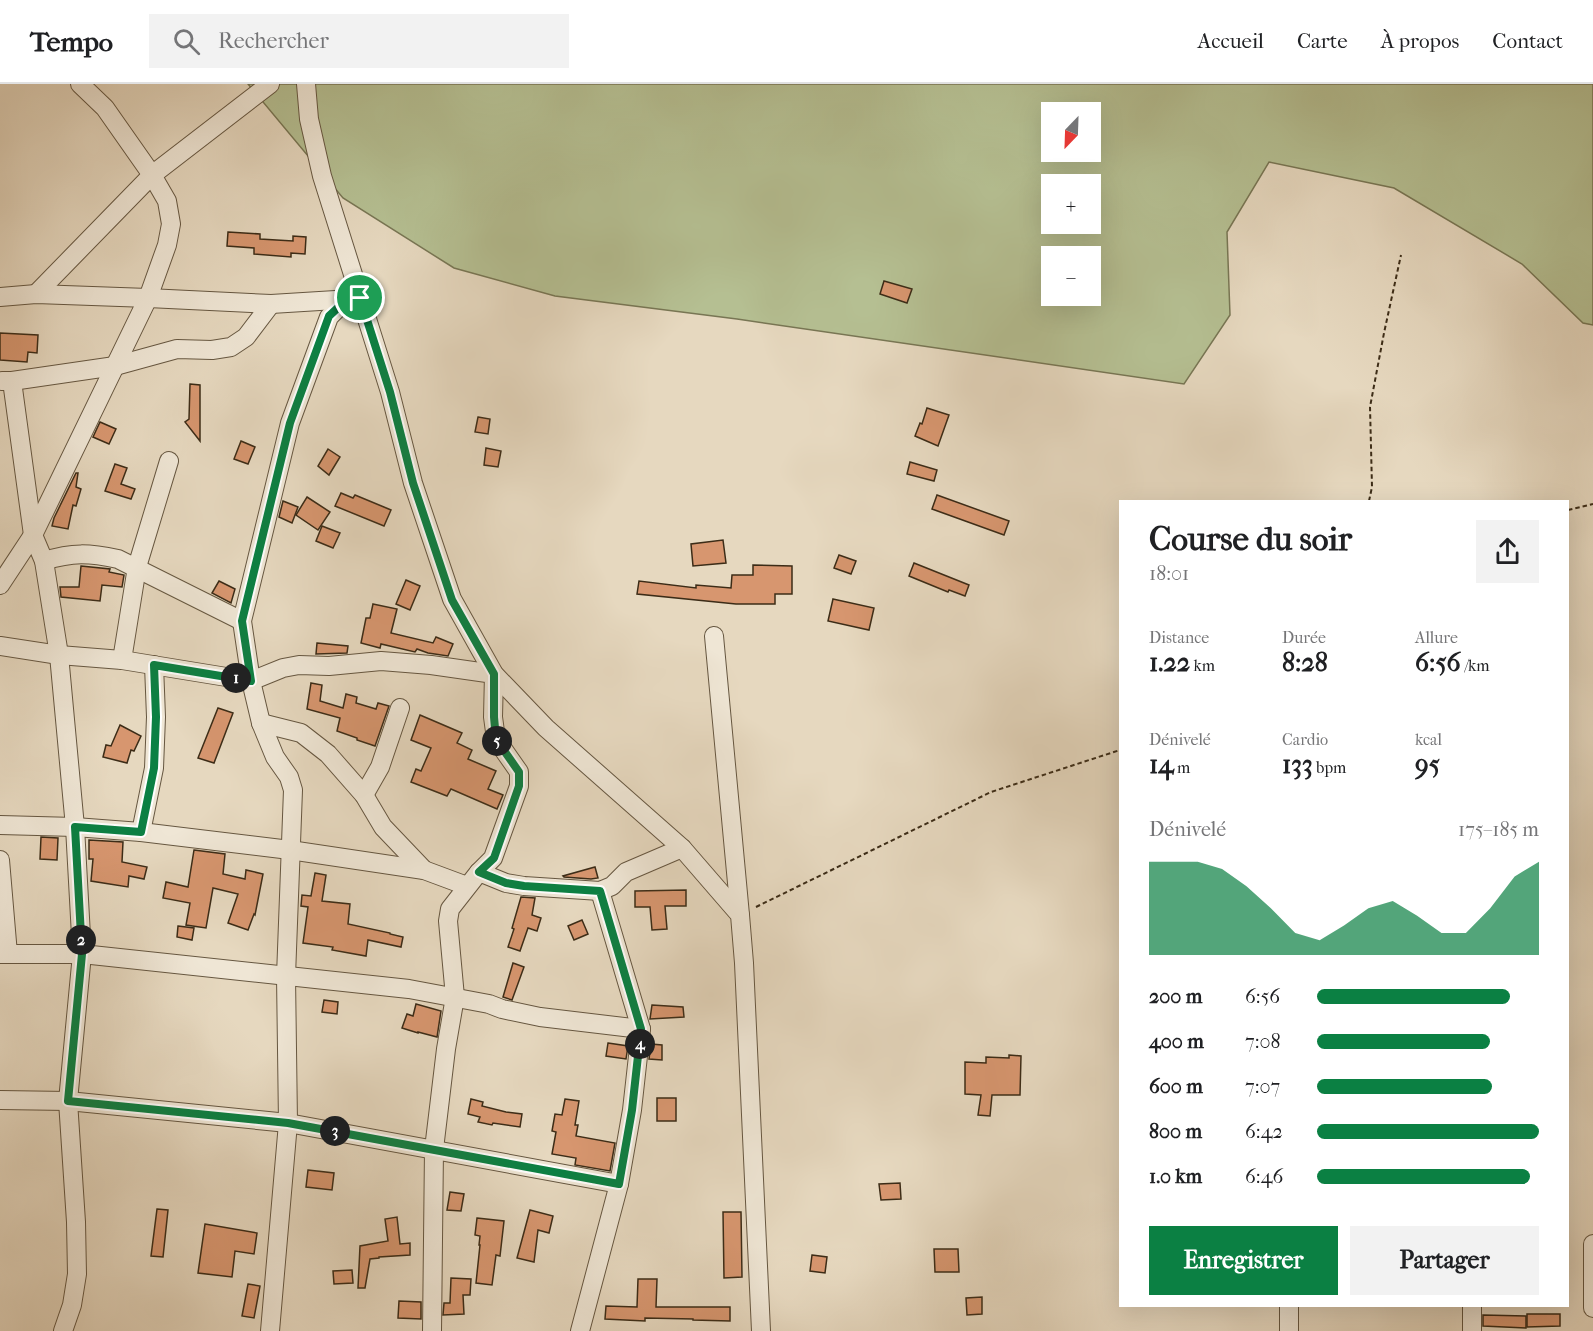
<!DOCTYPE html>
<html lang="fr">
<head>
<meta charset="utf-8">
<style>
	body { margin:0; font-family:"IM FELL French Canon",serif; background:#f2f2f2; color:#202124; height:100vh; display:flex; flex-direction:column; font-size:22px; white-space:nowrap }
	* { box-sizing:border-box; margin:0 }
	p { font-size:20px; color:#757577 }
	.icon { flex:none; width:33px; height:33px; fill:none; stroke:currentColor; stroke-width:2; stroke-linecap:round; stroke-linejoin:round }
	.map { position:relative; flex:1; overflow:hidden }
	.panel { position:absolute; left:1119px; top:416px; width:450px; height:807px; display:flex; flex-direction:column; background:#fff; border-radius:0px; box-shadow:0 6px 24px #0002 }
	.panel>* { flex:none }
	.needle { width:39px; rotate:203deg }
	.tools { position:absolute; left:1041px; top:18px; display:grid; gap:12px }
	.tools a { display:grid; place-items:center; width:60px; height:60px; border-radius:0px; background:#fff; box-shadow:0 6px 24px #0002; font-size:30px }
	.pin { position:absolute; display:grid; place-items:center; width:51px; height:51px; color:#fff; margin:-26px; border:3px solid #fff; border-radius:50%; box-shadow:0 2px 6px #0007 }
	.km { position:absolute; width:30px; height:30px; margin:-15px; border-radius:50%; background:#222; color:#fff; font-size:16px; line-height:30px; text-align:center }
	.round { display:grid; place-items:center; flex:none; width:63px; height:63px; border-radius:0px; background:#f2f2f2 }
	.summary { display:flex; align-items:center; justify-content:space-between; height:102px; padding:0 30px }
	h1 { font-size:33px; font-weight:800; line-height:45px }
	.metrics { display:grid; grid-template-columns:repeat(3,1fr); gap:9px; height:102px; padding:6px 30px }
	.metrics div { display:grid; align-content:center }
	.metrics b { font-size:26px; font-weight:800 }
	.metrics small { font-size:16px; font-weight:400 }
	.metrics p { font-size:16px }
	.chart { height:168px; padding:12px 30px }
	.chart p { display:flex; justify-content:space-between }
	.chart svg { width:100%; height:108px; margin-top:6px; fill:#0b8043; opacity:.7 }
	.button { display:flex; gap:12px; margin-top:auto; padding:12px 30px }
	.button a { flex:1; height:69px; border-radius:0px; background:#0b8043; color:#fff; font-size:24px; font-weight:800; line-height:69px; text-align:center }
	.button a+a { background:#f2f2f2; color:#202124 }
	ul { padding:0 30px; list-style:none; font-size:20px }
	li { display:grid; grid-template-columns:96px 72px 1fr; align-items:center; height:45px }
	li i { height:15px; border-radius:8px; background:#0b8043 }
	header { display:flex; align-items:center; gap:36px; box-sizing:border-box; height:84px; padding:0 30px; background:#fff; border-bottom:2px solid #e0e0e0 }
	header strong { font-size:28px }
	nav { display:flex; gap:33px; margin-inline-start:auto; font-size:21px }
	.search { width:420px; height:54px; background:#f2f2f2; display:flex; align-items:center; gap:15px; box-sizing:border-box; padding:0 21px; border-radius:0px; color:#757577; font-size:22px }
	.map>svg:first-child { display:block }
	.green { fill:#b5bf92; stroke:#787654; stroke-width:1.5; fill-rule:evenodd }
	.building { fill:#d7966f; stroke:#3c2c17; stroke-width:1.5 }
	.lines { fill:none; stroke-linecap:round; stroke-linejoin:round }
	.minor-casing { stroke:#665741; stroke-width:20 }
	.path { stroke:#3c2c17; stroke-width:2; stroke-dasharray:4.5 3; stroke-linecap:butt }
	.minor { stroke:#efe6d5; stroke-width:18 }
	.route-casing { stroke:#fff; stroke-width:12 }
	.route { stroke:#0b8043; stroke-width:8 }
</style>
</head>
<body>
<header>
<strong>Tempo</strong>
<div class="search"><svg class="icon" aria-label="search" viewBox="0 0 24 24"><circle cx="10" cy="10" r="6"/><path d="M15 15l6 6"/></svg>Rechercher</div>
<nav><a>Accueil</a><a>Carte</a><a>À propos</a><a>Contact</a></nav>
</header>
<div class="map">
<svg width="1593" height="1247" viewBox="0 0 1593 1247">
	<rect width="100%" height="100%" fill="#e6d8bf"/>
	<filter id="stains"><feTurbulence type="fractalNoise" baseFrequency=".00333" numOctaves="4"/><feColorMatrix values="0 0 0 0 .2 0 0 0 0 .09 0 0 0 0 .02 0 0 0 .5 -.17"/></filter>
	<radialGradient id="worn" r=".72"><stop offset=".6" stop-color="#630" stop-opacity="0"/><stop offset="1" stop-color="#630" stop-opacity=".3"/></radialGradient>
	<path class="green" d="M 248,0 L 1593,0 L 1593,241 L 1583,239 L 1522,180 L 1394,104 L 1269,78 L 1227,148 L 1230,231 L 1184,300 L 737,235 L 555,212 L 454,184 L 343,114 ZM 1052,28 L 1090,28 L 1090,68 L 1052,68 ZM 1052,100 L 1090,100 L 1090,140 L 1052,140 ZM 1052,172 L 1090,172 L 1090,212 L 1052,212 Z"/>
	<g class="building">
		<path d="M 228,148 L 260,150 L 260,155 L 293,157 L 293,152 L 306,153 L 305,170 L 291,169 L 291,173 L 254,170 L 254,164 L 227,162 Z"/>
		<path d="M 884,197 L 912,205 L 907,219 L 880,210 Z"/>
		<path d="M 0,249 L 38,251 L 37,269 L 28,268 L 27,278 L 0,276 Z"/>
		<path d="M 190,300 L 200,301 L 200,357 L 185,338 L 189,335 Z"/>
		<path d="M 927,324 L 949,331 L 938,362 L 915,352 L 920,339 L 922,340 Z"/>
		<path d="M 478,333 L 490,335 L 488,350 L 475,348 Z"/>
		<path d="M 100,338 L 116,345 L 109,360 L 93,353 Z"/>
		<path d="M 241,357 L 255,363 L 248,380 L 234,375 Z"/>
		<path d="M 486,364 L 501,367 L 498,383 L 484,381 Z"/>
		<path d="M 328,365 L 340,373 L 329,391 L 318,382 Z"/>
		<path d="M 910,378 L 937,386 L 934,397 L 907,390 Z"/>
		<path d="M 115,380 L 127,384 L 121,400 L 135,405 L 131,415 L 105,407 Z"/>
		<path d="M 76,389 L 78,389 L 76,403 L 81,405 L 76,422 L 73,421 L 68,445 L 52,442 L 54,434 Z"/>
		<path d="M 341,409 L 353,414 L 355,411 L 391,426 L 384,442 L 335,422 Z"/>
		<path d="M 937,411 L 1009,437 L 1004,451 L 932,425 Z"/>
		<path d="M 307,413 L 330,428 L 318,446 L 296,431 Z"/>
		<path d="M 283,417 L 298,423 L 292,439 L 279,433 Z"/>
		<path d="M 322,442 L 340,449 L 333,464 L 316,457 Z"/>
		<path d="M 723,456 L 726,479 L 693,482 L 691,460 Z"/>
		<path d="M 839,471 L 856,477 L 851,490 L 834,484 Z"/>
		<path d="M 914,479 L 969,501 L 965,512 L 949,506 L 948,508 L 909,492 Z"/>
		<path d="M 753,481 L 792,482 L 792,510 L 775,510 L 775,520 L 736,520 L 637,510 L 639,497 L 696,504 L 696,501 L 731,504 L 732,491 L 753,491 Z"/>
		<path d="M 81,482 L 110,485 L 109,488 L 124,491 L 122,503 L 102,501 L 100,517 L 61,513 L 60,503 L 79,503 Z"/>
		<path d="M 406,496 L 420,502 L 410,526 L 396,520 Z"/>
		<path d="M 219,497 L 235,505 L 231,519 L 212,509 Z"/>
		<path d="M 833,515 L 874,524 L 869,546 L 828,537 Z"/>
		<path d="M 373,520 L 397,525 L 391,549 L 433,559 L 436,553 L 453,560 L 448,572 L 428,569 L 417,565 L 415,568 L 381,560 L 380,564 L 361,559 L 366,534 L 370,534 Z"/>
		<path d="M 317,559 L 348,562 L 347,569 L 316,570 Z"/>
		<path d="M 311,599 L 322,601 L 320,617 L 343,624 L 346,610 L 357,613 L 356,619 L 376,625 L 378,619 L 389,622 L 375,662 L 357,656 L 357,654 L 337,647 L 340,634 L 307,625 Z"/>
		<path d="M 218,624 L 233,629 L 214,679 L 198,674 Z"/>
		<path d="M 420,631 L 462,649 L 457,659 L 472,666 L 468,675 L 496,687 L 488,705 L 503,711 L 497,725 L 451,705 L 447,712 L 411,698 L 416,685 L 421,687 L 431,664 L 411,656 Z"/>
		<path d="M 120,641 L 141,652 L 134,667 L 131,666 L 127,679 L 103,673 L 106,661 L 111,662 Z"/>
		<path d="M 41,753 L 58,754 L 57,776 L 40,775 Z"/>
		<path d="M 89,756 L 123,758 L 122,778 L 147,783 L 144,795 L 129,792 L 128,803 L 91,797 L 93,775 L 89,775 Z"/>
		<path d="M 194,766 L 225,770 L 223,790 L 245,795 L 246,786 L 263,790 L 255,831 L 254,830 L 248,846 L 228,839 L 238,810 L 213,804 L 206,844 L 186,841 L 190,819 L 163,814 L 166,798 L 188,803 Z"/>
		<path d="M 595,783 L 598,794 L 591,795 L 564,793 L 563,792 Z"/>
		<path d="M 315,789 L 326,791 L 322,817 L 350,820 L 348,840 L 390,849 L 390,850 L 403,853 L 401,863 L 368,856 L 366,872 L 332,866 L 333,863 L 303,859 L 308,823 L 301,822 L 302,811 L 311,812 Z"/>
		<path d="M 686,806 L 686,822 L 665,822 L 667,845 L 652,846 L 650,823 L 635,823 L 635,807 Z"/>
		<path d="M 521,813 L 535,814 L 532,831 L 541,834 L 537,847 L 528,844 L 520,867 L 508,863 L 514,845 L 512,844 Z"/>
		<path d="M 582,836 L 588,850 L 574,856 L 568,842 Z"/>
		<path d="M 178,842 L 194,844 L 192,856 L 177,853 Z"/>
		<path d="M 513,879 L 524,883 L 512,916 L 503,913 Z"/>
		<path d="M 324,916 L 338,918 L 337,930 L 322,928 Z"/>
		<path d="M 416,920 L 441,927 L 437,953 L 418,948 L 418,949 L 402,944 L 407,930 L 413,932 Z"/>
		<path d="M 652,921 L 683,923 L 684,933 L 650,935 Z"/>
		<path d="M 608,959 L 628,962 L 626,975 L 606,972 Z"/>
		<path d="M 651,960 L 662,961 L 662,976 L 649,975 Z"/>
		<path d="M 1009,971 L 1021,972 L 1020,1011 L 992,1011 L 990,1032 L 978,1031 L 981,1011 L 965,1010 L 965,978 L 986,979 L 986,973 L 1009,974 Z"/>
		<rect x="657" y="1014" width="19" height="23"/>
		<path d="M 471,1015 L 483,1018 L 482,1022 L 506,1028 L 522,1030 L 520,1043 L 493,1039 L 492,1041 L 478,1038 L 480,1033 L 468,1030 Z"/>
		<path d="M 565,1015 L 579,1017 L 575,1041 L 578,1041 L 576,1052 L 615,1059 L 610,1087 L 575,1081 L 576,1074 L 552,1070 L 556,1048 L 552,1047 L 555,1030 L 562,1031 Z"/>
		<path d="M 308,1086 L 334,1089 L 332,1106 L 306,1103 Z"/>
		<path d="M 900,1099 L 901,1115 L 881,1116 L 879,1100 Z"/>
		<path d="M 450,1108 L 464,1110 L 461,1127 L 447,1126 Z"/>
		<path d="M 157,1125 L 168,1126 L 163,1173 L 151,1172 Z"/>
		<path d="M 530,1126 L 553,1132 L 549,1149 L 538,1146 L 534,1178 L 517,1174 Z"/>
		<path d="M 723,1128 L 741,1128 L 742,1193 L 724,1194 Z"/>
		<path d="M 397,1133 L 400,1160 L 410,1159 L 410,1171 L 379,1173 L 379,1174 L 370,1175 L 365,1204 L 358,1204 L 360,1162 L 388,1157 L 385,1135 Z"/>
		<path d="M 477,1134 L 504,1137 L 500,1172 L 496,1171 L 492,1201 L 476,1199 L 480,1161 L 479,1161 L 480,1152 L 475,1151 Z"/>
		<path d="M 205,1140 L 257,1149 L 254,1170 L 235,1167 L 232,1193 L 198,1189 Z"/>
		<path d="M 934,1165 L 958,1165 L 959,1188 L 935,1188 Z"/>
		<path d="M 812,1171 L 827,1173 L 825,1189 L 810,1187 Z"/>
		<path d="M 352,1186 L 353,1199 L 334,1200 L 333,1187 Z"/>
		<path d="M 451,1194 L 471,1195 L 470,1211 L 463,1211 L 464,1230 L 443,1231 L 444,1219 L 450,1219 Z"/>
		<path d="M 638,1195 L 657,1195 L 656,1223 L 730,1223 L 730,1237 L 693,1236 L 693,1235 L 645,1234 L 645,1237 L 605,1235 L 606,1222 L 637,1223 Z"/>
		<path d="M 248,1200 L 260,1202 L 254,1234 L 242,1232 Z"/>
		<path d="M 982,1213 L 982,1230 L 967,1231 L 966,1214 Z"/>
		<path d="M 399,1217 L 421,1218 L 421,1235 L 398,1234 Z"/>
		<path d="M 1527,1230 L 1560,1230 L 1560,1242 L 1527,1243 Z"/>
		<path d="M 1483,1231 L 1526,1232 L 1526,1244 L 1483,1242 Z"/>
	</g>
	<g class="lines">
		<g class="minor-casing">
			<g id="minor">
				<path d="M 306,0 L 309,35 L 322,92 L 390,308 L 413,399 L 452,515 L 494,590 L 546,644 L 682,764 L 740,831 L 744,879 L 761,1247"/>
				<path d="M 36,210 L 152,91 L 270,0"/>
				<path d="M 0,213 L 36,210 L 148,214 L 271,220 L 352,215"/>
				<path d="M 2,297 L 12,297 L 115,282 L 177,265 L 212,266 L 231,263 L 246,253 L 271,220"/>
				<path d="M 12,297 L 33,451 L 44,477 L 59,571 L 75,743 L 82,870 L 68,1017 L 76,1138 L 77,1190 L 72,1221 L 63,1247"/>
				<path d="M 44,477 C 73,468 89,469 118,475 L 242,537"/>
				<path d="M 0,501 L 33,451 L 148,214 L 167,161 L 171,140 L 167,117 L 152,91 L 105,24 L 80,0"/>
				<path d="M 714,552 L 740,831"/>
				<path d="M 0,562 L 59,571 L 122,576 L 251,597 L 283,584 L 299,581 L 329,582 L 381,577 L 431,581 L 494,590 L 493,633 L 496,655 L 519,688 L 519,702 L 493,774 L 479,788 L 450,825 L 448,837 L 455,913 L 446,965 L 434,1065 L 432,1247"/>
				<path d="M 122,576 L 137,483 L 169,377"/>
				<path d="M 261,639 L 301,649 L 328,670 L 364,711 L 383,743 L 424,786"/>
				<path d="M 364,711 L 380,683 L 400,624"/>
				<path d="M 0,741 L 75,743 L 141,748 L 290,766 L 424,786 L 467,802"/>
				<path d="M 141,748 L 154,684 L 156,633 L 154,581"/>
				<path d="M 0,776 L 8,870"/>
				<path d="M 479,788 L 506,799 L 524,802 L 600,807 L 612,802 L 626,788 L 682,764"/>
				<path d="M 0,870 L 82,870 L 409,905 L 489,920 L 502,925 L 540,933 L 641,945"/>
				<path d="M 0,1016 L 68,1017 L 288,1039 L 619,1100"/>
				<path d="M 1593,1160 L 1593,1224"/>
				<path d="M 1472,1221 L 1472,1247"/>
				<path d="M 270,1247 L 288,1039 L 286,892 L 293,706 L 289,693 L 275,673 L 261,639 L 251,597 L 242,537 L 290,339 L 329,233 L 342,220 L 360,214"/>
				<path d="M 580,1247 L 619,1100 L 632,1026 L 641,945 L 600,807"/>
				<path d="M 1289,1247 L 1289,1221"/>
			</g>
		</g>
		<g class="path">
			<path d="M 1369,417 L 1372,403 L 1370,323 L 1384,249 L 1401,171"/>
			<path d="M 1568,426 L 1593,420"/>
			<path d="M 756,823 L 991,708 L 1120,666"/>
		</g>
		<use href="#minor" class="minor"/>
	</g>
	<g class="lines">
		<g class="route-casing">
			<path id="route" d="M 360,214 L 390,308 L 413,399 L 452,516 L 494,590 L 494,633 L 496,655 L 519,688 L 519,702 L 494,774 L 479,788 L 506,799 L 524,802 L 600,807 L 641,945 L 632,1026 L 619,1100 L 288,1039 L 68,1017 L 82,870 L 75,743 L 141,748 L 154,684 L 156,633 L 154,581 L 251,597 L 242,537 L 290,339 L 329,232 L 342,220 Z"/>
		</g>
		<use href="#route" class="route"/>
	</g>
	<rect width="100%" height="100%" filter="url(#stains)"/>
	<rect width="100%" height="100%" fill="url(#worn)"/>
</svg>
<div class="tools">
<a><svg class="needle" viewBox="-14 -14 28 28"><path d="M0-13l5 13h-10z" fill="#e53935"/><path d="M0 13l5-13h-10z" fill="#757577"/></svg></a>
<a>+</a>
<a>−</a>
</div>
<div class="pin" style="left:360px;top:214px;background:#1e9e55"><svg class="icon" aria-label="arrive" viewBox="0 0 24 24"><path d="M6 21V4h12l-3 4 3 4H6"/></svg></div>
<b class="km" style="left:236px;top:594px">1</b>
<b class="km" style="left:81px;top:856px">2</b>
<b class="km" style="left:335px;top:1047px">3</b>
<b class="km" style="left:640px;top:960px">4</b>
<b class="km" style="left:497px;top:657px">5</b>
<section class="panel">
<div class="summary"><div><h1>Course du soir</h1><p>18:01</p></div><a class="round"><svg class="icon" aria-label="share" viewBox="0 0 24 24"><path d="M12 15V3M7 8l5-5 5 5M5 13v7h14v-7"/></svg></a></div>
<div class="metrics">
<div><p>Distance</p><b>1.22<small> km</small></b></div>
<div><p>Durée</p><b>8:28</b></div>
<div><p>Allure</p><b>6:56<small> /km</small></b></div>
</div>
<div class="metrics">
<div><p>Dénivelé</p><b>14<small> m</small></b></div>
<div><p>Cardio</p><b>133<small> bpm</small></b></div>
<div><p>kcal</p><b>95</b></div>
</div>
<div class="chart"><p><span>Dénivelé</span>175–185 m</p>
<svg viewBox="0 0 160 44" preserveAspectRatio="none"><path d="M0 44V6L10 6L20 6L30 9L40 16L50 25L60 35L70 38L80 32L90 25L100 22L110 28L120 35L130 35L140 25L150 12L160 6V44z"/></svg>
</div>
<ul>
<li><b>200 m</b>6:56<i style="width:87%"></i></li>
<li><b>400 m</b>7:08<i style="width:78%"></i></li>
<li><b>600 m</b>7:07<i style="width:79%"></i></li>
<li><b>800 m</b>6:42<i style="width:100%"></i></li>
<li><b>1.0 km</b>6:46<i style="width:96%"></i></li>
</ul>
<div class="button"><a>Enregistrer</a><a>Partager</a></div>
</section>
</div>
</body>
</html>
